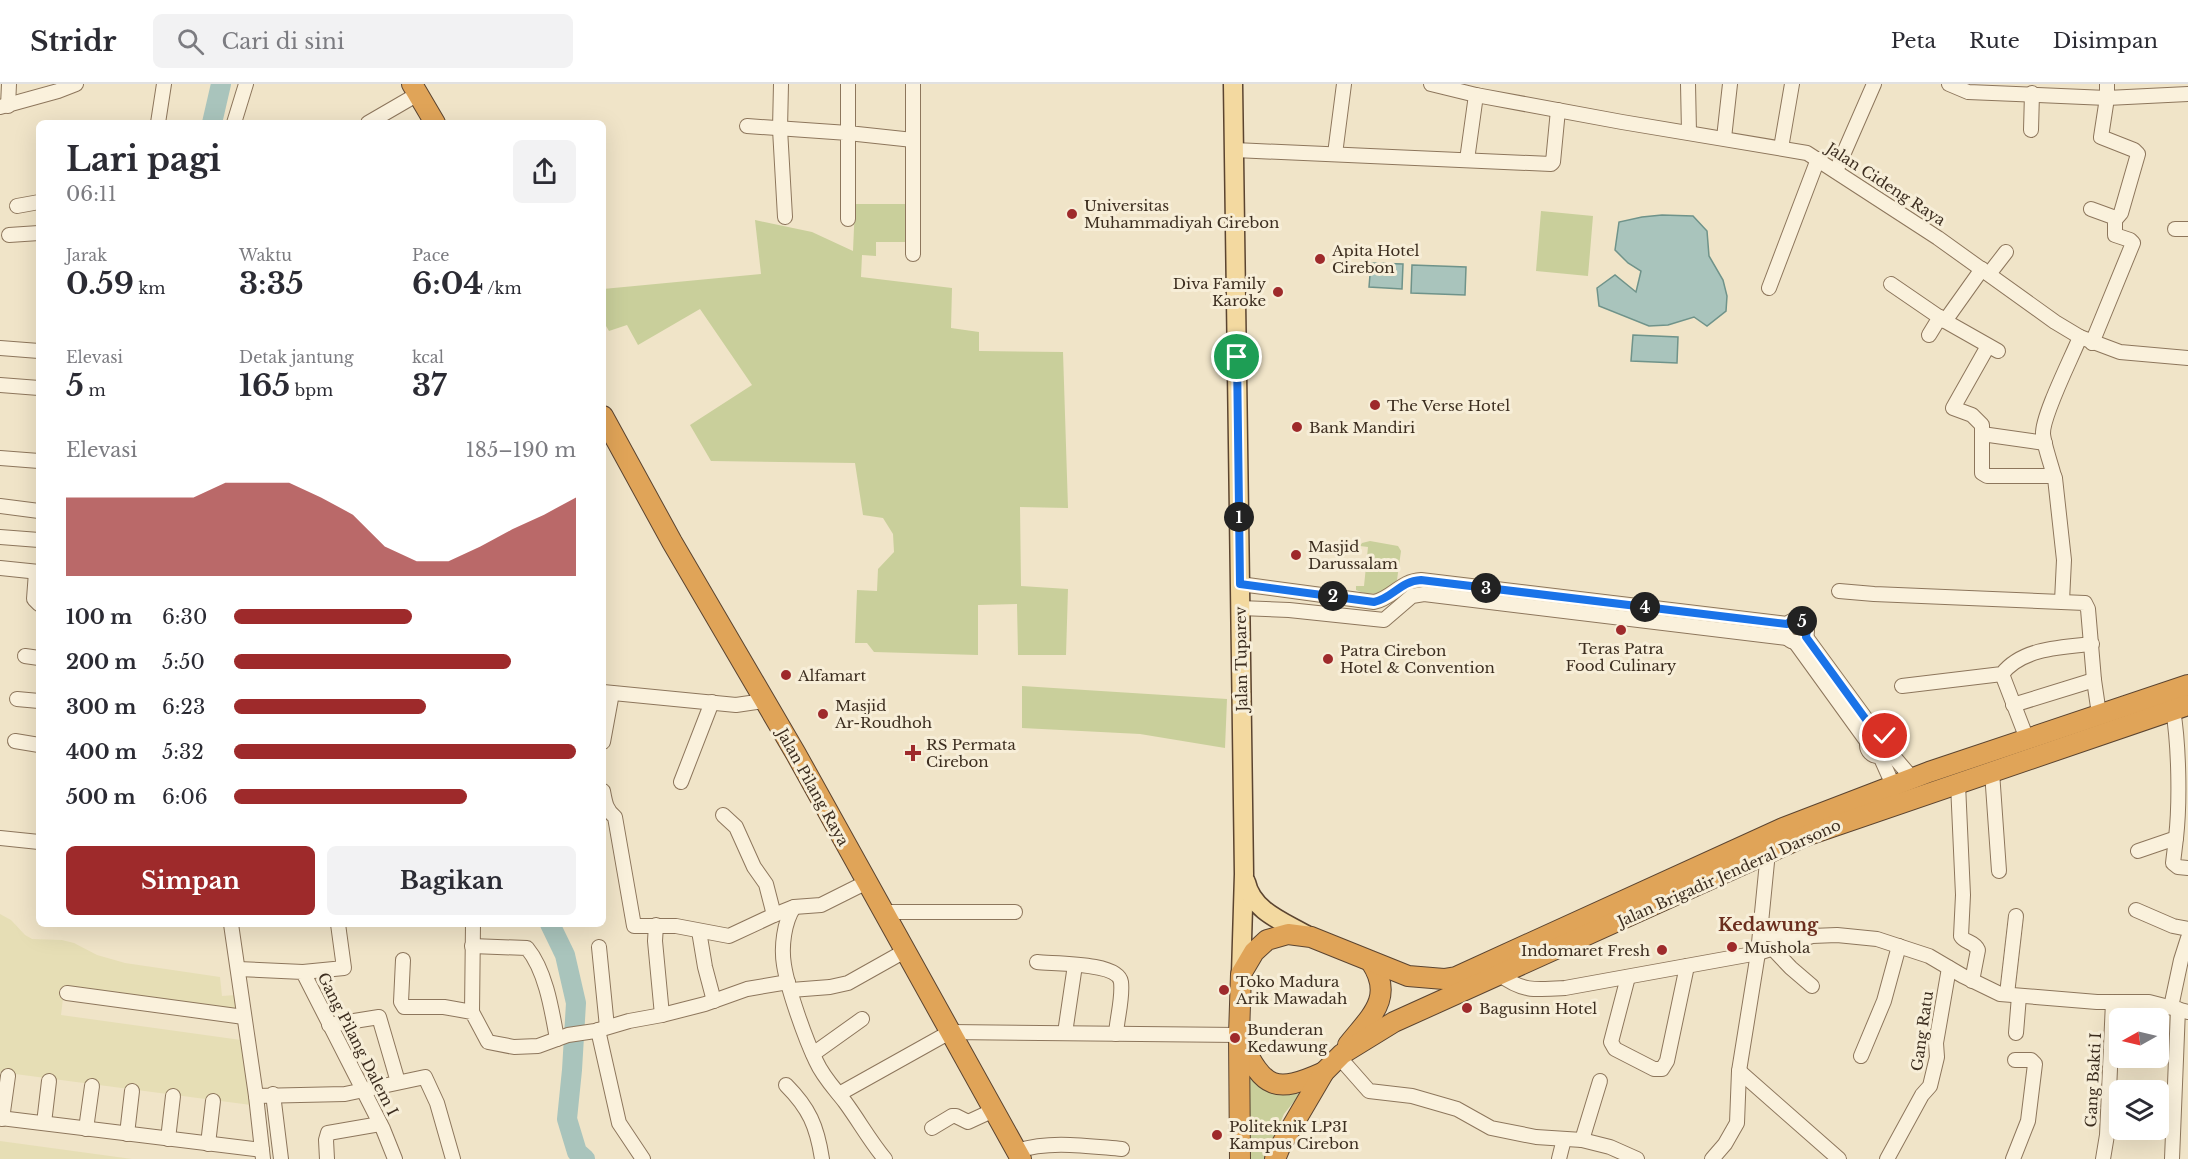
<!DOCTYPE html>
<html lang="id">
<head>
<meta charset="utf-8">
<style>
	body { margin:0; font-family:"Libre Baskerville",serif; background:#f2f2f3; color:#2b2b33; height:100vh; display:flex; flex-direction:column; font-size:22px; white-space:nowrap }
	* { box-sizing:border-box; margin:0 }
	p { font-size:20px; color:#7c7c81 }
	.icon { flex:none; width:33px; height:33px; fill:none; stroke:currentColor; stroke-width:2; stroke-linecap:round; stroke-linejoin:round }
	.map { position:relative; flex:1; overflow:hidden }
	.side { position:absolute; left:36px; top:36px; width:570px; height:807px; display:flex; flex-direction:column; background:#fff; border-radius:9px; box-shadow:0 6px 24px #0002 }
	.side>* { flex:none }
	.needle { width:39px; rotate:262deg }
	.buttons { position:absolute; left:2109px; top:924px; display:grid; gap:12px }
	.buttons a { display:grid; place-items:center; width:60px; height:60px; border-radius:9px; background:#fff; box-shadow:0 6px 24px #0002; font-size:30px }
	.pin { position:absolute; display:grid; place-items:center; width:51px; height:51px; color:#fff; margin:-26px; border:3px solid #fff; border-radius:50%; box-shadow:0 2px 6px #0007 }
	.km { position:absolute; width:30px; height:30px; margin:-15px; border-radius:50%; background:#222; color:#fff; font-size:16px; line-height:30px; text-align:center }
	.round { display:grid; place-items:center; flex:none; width:63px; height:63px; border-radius:9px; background:#f2f2f3 }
	.head { display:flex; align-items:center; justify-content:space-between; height:102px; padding:0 30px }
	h1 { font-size:33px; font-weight:800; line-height:45px }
	.stats { display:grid; grid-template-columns:repeat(3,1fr); gap:9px; height:102px; padding:6px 30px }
	.stats div { display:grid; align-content:center }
	.stats b { font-size:30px; font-weight:800 }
	.stats small { font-size:16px; font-weight:400 }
	.stats p { font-size:16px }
	.chart { height:168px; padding:12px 30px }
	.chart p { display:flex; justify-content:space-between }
	.chart svg { width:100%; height:108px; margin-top:6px; fill:#9e2a2b; opacity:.7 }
	.action { display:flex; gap:12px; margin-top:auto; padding:12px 30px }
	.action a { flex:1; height:69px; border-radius:9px; background:#9e2a2b; color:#fff; font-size:24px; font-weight:800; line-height:69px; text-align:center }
	.action a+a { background:#f2f2f3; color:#2b2b33 }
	ul { padding:0 30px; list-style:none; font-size:20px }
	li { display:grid; grid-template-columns:96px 72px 1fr; align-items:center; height:45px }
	li i { height:15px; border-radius:8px; background:#9e2a2b }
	header { display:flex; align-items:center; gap:36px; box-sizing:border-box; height:84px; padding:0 30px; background:#fff; border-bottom:2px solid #e1e1e2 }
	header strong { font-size:28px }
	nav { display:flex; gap:33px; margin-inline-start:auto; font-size:21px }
	.search { width:420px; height:54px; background:#f2f2f3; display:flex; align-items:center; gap:15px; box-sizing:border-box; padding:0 21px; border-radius:9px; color:#7c7c81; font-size:22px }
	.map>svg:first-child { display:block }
	.farmland { fill:#e6deb5 }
	.green { fill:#c9cf9b }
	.water { fill:#a9c4bc; stroke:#6f938a; stroke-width:1.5 }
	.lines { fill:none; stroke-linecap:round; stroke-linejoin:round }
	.river { stroke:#a9c4bc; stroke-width:20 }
	.minor-casing { stroke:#8d765c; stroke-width:16 }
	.major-casing { stroke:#5b4430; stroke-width:21 }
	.highway-casing { stroke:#5b4430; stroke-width:22 }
	.minor { stroke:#faf1dc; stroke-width:14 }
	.major { stroke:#f3d9a0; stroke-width:18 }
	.highway { stroke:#e0a458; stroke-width:20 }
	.route-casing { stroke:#fff; stroke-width:12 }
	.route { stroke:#1a73e8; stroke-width:8 }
	.poi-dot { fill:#9e2a2b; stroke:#f7eed8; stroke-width:2 }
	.labels { text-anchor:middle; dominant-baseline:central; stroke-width:6; stroke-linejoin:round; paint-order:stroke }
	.street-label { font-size:15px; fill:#3d2e20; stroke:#f7eed8 }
	.poi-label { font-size:15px; fill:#3d2e20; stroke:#f7eed8; text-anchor:start }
	.quarter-label { font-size:18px; font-weight:bold; fill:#6b2e1e; stroke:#f7eed8 }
</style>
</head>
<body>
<header>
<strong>Stridr</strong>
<div class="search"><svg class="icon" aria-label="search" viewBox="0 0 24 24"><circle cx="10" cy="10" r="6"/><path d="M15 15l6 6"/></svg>Cari di sini</div>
<nav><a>Peta</a><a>Rute</a><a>Disimpan</a></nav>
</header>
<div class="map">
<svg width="2188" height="1075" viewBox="0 0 2188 1075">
	<rect width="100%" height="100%" fill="#f0e4c8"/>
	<g class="farmland">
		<path d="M 0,830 L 11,836 L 25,851 L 32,855 L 62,856 L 74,859 L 97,871 L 125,879 L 220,893 L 222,912 L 236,911 L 237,926 L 64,906 L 61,931 L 241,956 L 251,1021 L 0,988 Z"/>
		<path d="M 0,1057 L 132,1075 L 0,1075 Z"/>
	</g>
	<g class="green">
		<path d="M 855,120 L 908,120 L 907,158 L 876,158 L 876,172 L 862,171 L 861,193 L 952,204 L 951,244 L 979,248 L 979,267 L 1063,268 L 1068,424 L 1020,423 L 1021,502 L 1068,505 L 1066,571 L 1018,571 L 1017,520 L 978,521 L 978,571 L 874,568 L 867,559 L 855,559 L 857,506 L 877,507 L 878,485 L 894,468 L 893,450 L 883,434 L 863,431 L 855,379 L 711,377 L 690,341 L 752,301 L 700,225 L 638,261 L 627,241 L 609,247 L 603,237 L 603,205 L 761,190 L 755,136 L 812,148 L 853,167 Z"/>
		<path d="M 1541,127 L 1593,132 L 1588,192 L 1536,187 Z"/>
		<path d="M 1370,457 L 1398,462 L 1401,467 L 1397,496 C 1383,509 1374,514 1356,506 L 1356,502 L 1364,502 L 1368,463 L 1360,462 L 1362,459 Z"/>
		<path d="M 1022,602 L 1227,615 L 1225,664 L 1140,650 L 1022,644 Z"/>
		<path d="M 1248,985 L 1279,1009 L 1300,1010 L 1284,1030 L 1264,1075 L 1249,1075 Z"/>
	</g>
	<g class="water">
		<path d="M 1662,131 L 1693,132 L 1707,147 L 1709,172 L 1723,196 L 1727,212 L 1726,227 L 1707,242 L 1694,233 L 1668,241 L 1649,242 L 1599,222 L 1597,204 L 1615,191 L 1636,208 L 1641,187 L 1628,179 L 1615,166 L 1619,138 L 1642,133 Z"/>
		<path d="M 1371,179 L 1403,180 L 1402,205 L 1369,203 Z"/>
		<path d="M 1412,181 L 1466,183 L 1465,211 L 1411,209 Z"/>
		<path d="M 1633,251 L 1678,253 L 1677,279 L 1631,277 Z"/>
	</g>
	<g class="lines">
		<g class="river">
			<path d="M 212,39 L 221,0"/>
			<path d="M 550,840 L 565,871 L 576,919 L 572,986 L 567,1035 L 577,1068 L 585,1075"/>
		</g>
		<g class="minor-casing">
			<g id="minor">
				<path d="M 781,0 L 780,45 L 785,133"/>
				<path d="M 848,0 L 848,49 L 913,56"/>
				<path d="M 913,0 L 913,170"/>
				<path d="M 1431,0 L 1476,11 L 1622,38 L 1807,69 L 1938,154 L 2055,238 L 2080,253 L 2120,268 L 2188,274"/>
				<path d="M 1688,0 L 1689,48"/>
				<path d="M 1949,0 L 1968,8 L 2107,14 L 2188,10"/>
				<path d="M 2107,0 L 2107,14 L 2101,53 L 2134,66 L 2138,70 L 2121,129 L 2115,136"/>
				<path d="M 8,22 L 9,0"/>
				<path d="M 0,23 L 58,7 L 76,0"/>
				<path d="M 158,39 L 164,0"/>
				<path d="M 234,39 L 246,0"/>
				<path d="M 368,39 L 418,10"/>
				<path d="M 747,42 L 848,49 L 848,135"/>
				<path d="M 2031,46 L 2032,9"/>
				<path d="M 1724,54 L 1730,0"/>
				<path d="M 1781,64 L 1792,0"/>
				<path d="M 1235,66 L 1551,80 L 1553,78 L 1558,26"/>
				<path d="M 1335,70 L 1344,0"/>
				<path d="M 1467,76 L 1476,11"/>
				<path d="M 1836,87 L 1874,0"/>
				<path d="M 17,122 L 39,118"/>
				<path d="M 2091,125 L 2113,133 L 2115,136 L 2115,151 L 2130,156 L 2133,159 L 2092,259"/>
				<path d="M 2175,145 L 2188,145"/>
				<path d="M 9,151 L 39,149"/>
				<path d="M 1989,190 L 2006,168"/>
				<path d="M 1891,200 L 1945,237 L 1998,267"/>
				<path d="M 1769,204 L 1818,75"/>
				<path d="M 1945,237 L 1982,185"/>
				<path d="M 1929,251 L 1940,233"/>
				<path d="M 1988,262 L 1953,324 L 1972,331 L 1982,341 L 1982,389 L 1987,392 L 2054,392 L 2055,394 L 2064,476 L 2062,517"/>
				<path d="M 0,264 L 39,267"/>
				<path d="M 0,301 L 39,304"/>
				<path d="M 1982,350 L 2045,359"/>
				<path d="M 0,374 L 39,377"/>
				<path d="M 2054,392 C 2051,380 2044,361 2043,350 C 2042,332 2072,273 2080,253"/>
				<path d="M 0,422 L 39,427"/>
				<path d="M 0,453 L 39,456"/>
				<path d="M 0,484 L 39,488"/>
				<path d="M 36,488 L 34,515 L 39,520"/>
				<path d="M 1240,500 L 1374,518 C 1393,514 1400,497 1421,496 L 1787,540"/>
				<path d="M 1839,507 L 1874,510 L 2085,519 L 2088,525 L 2094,596 L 2099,630"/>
				<path d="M 1240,524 L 1289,526 L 1384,536 L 1412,512 L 1424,510 L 1787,554"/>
				<circle cx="1796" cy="547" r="11"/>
				<path d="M 1806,553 L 1877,650"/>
				<path d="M 1795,558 L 1868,659"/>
				<path d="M 25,572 L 39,574"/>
				<path d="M 2002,590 L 2027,655"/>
				<path d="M 1902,602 L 2002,590 C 2022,564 2062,563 2092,560"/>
				<path d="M 603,608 L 736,621 L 764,617"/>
				<path d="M 17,615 L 39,617"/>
				<path d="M 2013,621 L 2094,596"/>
				<circle cx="1878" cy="661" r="11"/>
				<path d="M 15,657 L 39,661"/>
				<path d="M 603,658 L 612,609"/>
				<path d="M 1888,666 L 1912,694"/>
				<path d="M 1880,672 L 1893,701"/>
				<path d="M 1992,688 L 1999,787"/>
				<path d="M 681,698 L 712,618"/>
				<path d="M 1958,700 L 1963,811 L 1961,852 C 1965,859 1974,857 1978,866 L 1972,897"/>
				<path d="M 603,707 C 605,718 606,726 615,733 L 634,842 L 676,842 L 729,852 L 774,831 L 794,823 L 821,821 L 867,798"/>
				<path d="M 723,731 L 736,743 L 754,783 L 766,800 L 774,831"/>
				<path d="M 0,754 L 39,758"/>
				<path d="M 2176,754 L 2173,779 L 2178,783 L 2188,784"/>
				<path d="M 2138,767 L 2176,754 C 2180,719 2179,661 2173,626"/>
				<path d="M 794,823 C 784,838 781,863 784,881 C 788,906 805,954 816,977 C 823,993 835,1005 845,1018 C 859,1037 870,1057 885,1075"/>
				<path d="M 2136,826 L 2173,842 L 2188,845"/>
				<path d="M 884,828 L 1015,828"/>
				<path d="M 231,840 L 256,1012 L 263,1075"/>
				<path d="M 656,841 L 655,857 L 662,931"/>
				<path d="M 699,847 L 705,883 L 714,917"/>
				<path d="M 1761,849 L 1798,854"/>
				<path d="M 472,862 L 527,864 C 546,887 552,927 557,955"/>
				<path d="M 599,863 L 607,943"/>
				<path d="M 1773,865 L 1791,884 L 1812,902"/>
				<path d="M 403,876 L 401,918 L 404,923 L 444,923 L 472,928 L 488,958 L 514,963 L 538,962 L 568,951 L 595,947 L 629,937 L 662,931 L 705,920 L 747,905 L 788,898"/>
				<path d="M 1037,878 C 1054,880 1118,878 1121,898 C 1123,914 1117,934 1116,950"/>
				<path d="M 238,885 L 303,888 L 383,1045 L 395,1075"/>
				<path d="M 303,888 L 344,884 L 338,840"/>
				<path d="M 1499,890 C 1522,908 1536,906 1565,904 L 1758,869 L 1812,852 L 1837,851 L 1877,855 L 1929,872 L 1963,892 L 2000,910 L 2097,918 L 2149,918 L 2188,928"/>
				<path d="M 1628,893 L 1611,958 L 1615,965 L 1654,985 L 1662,985 L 1667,977 L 1687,882"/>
				<path d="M 791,906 L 830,903 L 848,899 L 905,867"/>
				<path d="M 67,909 L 244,933"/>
				<path d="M 2007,910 L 2016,832"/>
				<path d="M 2171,923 L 2181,876 L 2188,854"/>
				<path d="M 472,928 L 473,840"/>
				<path d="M 329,941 L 379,933 L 398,998"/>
				<path d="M 598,946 L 619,1039 L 643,1075"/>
				<path d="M 1065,949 L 1075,881"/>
				<path d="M 2016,949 L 2019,912"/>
				<path d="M 813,970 L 862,935"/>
				<path d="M 1861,972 L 1884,917 L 1899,862"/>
				<path d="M 1339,973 L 1369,1007 L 1412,1012 L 1457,1025 L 1491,1044 L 1536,1053 L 1582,1056 L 1610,1063 L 1637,1075"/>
				<path d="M 1739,987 L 1839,1075"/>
				<path d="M 786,1001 C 809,1024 817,1042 822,1075"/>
				<path d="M 273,1010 L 281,1075"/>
				<path d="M 839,1010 L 950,948 L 1239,951"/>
				<path d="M 256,1012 L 345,1010 L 425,993 L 437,1019 L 453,1075"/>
				<path d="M 0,1034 L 262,1066"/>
				<path d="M 2,1035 L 8,992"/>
				<path d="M 44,1039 L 49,997"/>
				<path d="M 932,1044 L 952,1032 L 956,1032 L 968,1038 L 994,1026"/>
				<path d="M 86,1045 L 92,1002"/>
				<path d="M 127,1050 L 132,1007"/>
				<path d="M 168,1055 L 173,1012"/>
				<path d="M 1582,1056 L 1600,997"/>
				<path d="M 208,1060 L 213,1017"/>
				<path d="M 1016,1067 C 1050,1056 1087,1062 1122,1065"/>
				<path d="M 327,1075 L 326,1056 L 328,1049 L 380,1040"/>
				<path d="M 1559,1075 L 1564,1055"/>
				<path d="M 1712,1075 L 1725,1060 L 1737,1039 L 1739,987 L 1758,869 L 1768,768"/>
				<path d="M 1887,1075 L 1922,1011 L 1930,1002 L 1937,973 L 1936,959 L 1949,884"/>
				<path d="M 2013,1075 L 2028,1037 L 2035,980 L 2031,976 L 2015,976"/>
				<path d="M 2103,1075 L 2107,1051 L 2113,918"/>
				<path d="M 2172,1075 L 2178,925"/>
			</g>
		</g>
		<g class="major-casing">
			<g id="major">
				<path d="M 1233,0 L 1244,790 L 1241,890"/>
				<path d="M 1246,798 C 1252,827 1284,838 1308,852"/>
			</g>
		</g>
		<g class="highway-casing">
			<g id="highway">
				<path d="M 412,0 L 435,39"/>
				<path d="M 603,332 L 672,458 L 796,670 L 1021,1075"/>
				<path d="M 1241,957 C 1264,1005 1275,1010 1324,988"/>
				<path d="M 1348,961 C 1370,933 1395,914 1371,878"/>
				<path d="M 1240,1075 L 1239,951 L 1241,890 L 1254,868 L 1267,856 L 1288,850 L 1311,853 L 1408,892 L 1444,895 L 1456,893 L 1783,744 L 1929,688 L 2188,601"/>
				<path d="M 1275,1075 L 1280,1063 L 1324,988 L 1342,970 L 1394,938 L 1808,751 L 2188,621"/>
			</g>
		</g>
		<use href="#minor" class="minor"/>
		<use href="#major" class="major"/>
		<use href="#highway" class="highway"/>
	</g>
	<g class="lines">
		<g class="route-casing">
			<path id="route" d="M 1237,273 L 1240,500 L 1374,518 C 1393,514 1400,497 1421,496 L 1787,540 C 1795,533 1803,535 1807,544 L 1806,553 L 1870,641 L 1878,650 L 1885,652"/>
		</g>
		<use href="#route" class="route"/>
	</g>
	<g class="poi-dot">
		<circle cx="1072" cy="130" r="6"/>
		<circle cx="1320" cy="175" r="6"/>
		<circle cx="1278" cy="208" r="6"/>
		<circle cx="1375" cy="321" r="6"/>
		<circle cx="1297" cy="343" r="6"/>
		<circle cx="1296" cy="471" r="6"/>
		<circle cx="1621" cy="546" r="6"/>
		<circle cx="1328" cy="575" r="6"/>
		<circle cx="786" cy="591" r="6"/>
		<circle cx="823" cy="630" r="6"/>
		<path d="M910 660h6v6h6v6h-6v6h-6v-6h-6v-6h6z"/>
		<circle cx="1732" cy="863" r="6"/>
		<circle cx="1662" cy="866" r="6"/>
		<circle cx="1224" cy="906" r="6"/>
		<circle cx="1467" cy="924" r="6"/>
		<circle cx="1235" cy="954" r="6"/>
		<circle cx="1217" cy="1051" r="6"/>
	</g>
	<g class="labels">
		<g class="street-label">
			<text transform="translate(1886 100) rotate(33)">Jalan Cideng Raya</text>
			<text transform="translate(1241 575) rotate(-91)">Jalan Tuparev</text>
			<text transform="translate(813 703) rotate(61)">Jalan Pilang Raya</text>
			<text transform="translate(1729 789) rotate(-24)">Jalan Brigadir Jenderal Darsono</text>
			<text transform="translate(1922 947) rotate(-82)">Gang Ratu</text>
			<text transform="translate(358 960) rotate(63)">Gang Pilang Dalem I</text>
			<text transform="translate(2093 996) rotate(-87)">Gang Bakti I</text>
		</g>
		<g class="poi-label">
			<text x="1084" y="121">Universitas<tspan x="1084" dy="17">Muhammadiyah Cirebon</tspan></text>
			<text x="1332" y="166">Apita Hotel<tspan x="1332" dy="17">Cirebon</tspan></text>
			<text x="1266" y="199" text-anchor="end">Diva Family<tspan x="1266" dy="17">Karoke</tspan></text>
			<text x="1387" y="321">The Verse Hotel</text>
			<text x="1309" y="343">Bank Mandiri</text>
			<text x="1308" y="462">Masjid<tspan x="1308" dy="17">Darussalam</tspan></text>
			<text x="1621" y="564" text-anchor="middle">Teras Patra<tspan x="1621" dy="17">Food Culinary</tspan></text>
			<text x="1340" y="566">Patra Cirebon<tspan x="1340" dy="17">Hotel &amp; Convention</tspan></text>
			<text x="798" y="591">Alfamart</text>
			<text x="835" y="621">Masjid<tspan x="835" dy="17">Ar-Roudhoh</tspan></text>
			<text x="926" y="660">RS Permata<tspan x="926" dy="17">Cirebon</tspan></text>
			<text x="1744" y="863">Mushola</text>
			<text x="1650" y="866" text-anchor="end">Indomaret Fresh</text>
			<text x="1236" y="897">Toko Madura<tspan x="1236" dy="17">Arik Mawadah</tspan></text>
			<text x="1479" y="924">Bagusinn Hotel</text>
			<text x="1247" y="945">Bunderan<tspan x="1247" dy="17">Kedawung</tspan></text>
			<text x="1229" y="1042">Politeknik LP3I<tspan x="1229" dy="17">Kampus Cirebon</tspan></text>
		</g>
		<g class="quarter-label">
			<text x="1768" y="841">Kedawung</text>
		</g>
	</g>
</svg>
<div class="buttons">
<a><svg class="needle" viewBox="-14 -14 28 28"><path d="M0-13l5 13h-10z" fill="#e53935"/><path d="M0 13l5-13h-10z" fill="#7c7c81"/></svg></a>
<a><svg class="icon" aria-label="layers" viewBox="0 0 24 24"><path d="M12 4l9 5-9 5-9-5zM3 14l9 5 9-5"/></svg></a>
</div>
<div class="pin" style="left:1237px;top:273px;background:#1e9e55"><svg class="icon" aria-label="arrive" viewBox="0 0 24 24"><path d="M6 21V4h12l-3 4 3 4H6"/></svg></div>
<div class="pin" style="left:1885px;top:652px;background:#d93025"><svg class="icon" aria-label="check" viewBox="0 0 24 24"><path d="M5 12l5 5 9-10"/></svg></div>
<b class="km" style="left:1239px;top:433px">1</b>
<b class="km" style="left:1333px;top:512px">2</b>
<b class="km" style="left:1486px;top:504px">3</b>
<b class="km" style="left:1645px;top:523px">4</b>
<b class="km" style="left:1802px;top:537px">5</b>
<section class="side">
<div class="head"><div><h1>Lari pagi</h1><p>06:11</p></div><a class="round"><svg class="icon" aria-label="share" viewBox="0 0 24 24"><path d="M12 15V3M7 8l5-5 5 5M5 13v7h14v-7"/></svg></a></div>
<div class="stats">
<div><p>Jarak</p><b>0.59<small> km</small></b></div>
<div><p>Waktu</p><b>3:35</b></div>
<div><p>Pace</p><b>6:04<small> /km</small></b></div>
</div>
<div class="stats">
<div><p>Elevasi</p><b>5<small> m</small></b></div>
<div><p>Detak jantung</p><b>165<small> bpm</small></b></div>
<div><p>kcal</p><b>37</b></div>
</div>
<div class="chart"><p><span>Elevasi</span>185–190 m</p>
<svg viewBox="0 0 160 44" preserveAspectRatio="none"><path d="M0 44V12L10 12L20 12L30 12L40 12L50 6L60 6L70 6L80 12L90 19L100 32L110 38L120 38L130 32L140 25L150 19L160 12V44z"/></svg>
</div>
<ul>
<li><b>100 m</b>6:30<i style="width:52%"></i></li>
<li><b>200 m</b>5:50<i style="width:81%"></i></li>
<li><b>300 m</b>6:23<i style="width:56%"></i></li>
<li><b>400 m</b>5:32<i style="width:100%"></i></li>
<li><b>500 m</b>6:06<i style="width:68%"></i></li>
</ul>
<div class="action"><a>Simpan</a><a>Bagikan</a></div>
</section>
</div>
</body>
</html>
